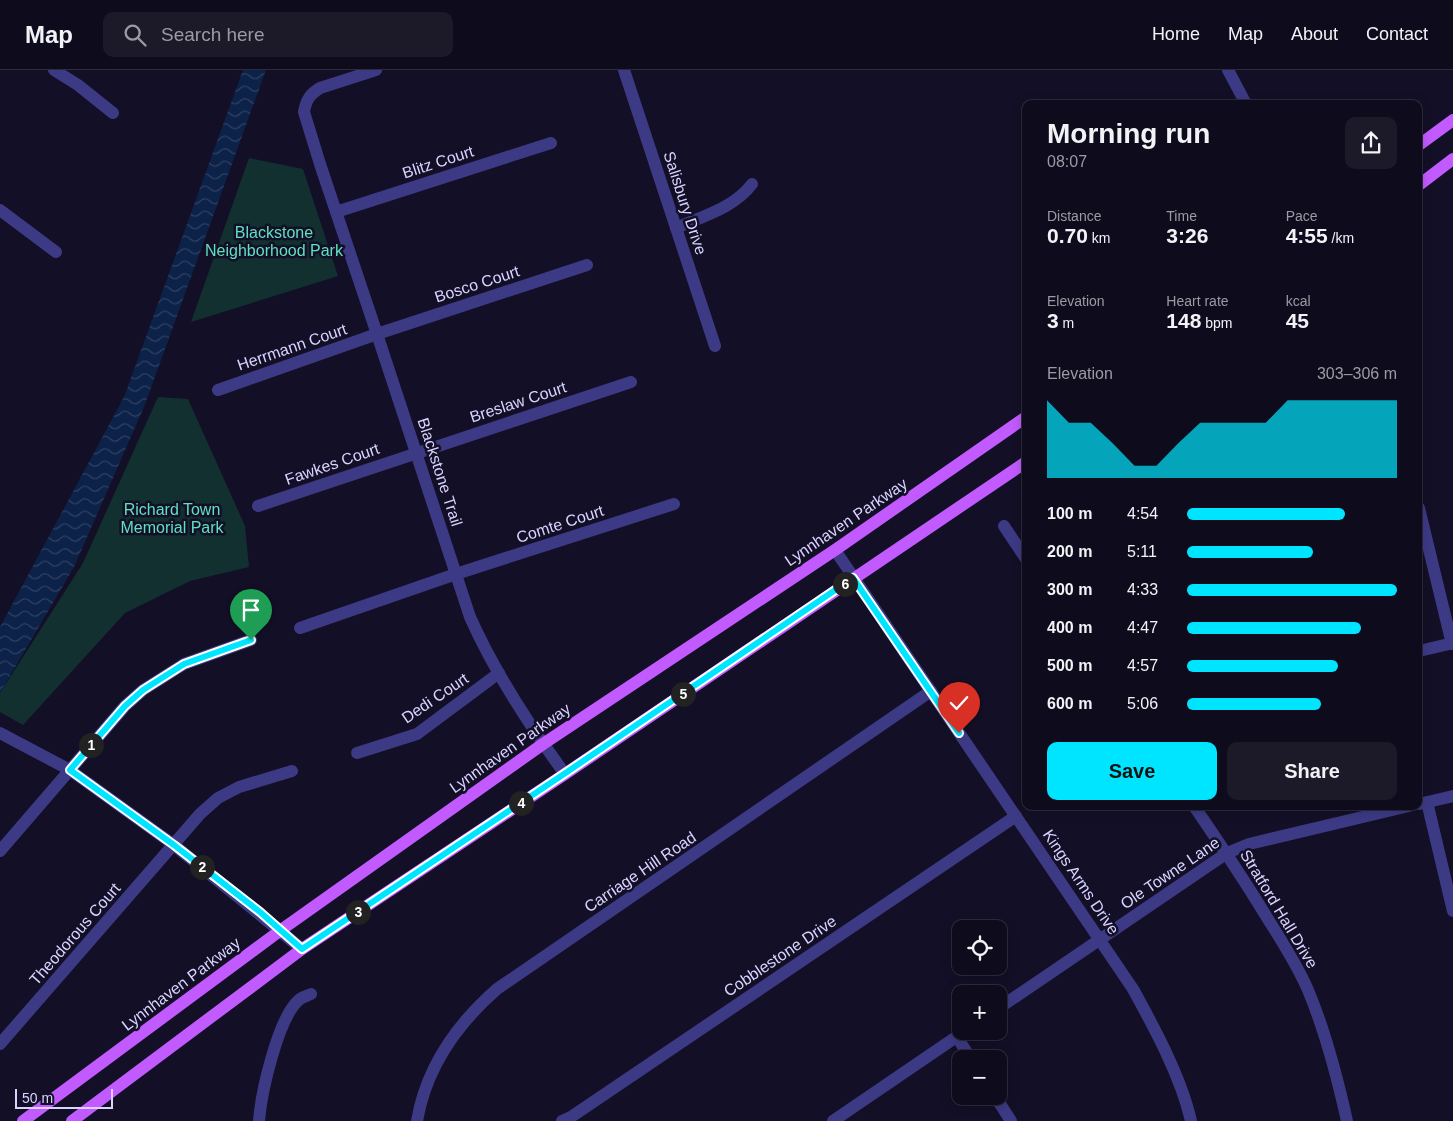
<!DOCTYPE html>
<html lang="en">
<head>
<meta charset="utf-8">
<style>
	body { margin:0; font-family:Helvetica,sans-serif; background:#1c1929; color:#f1f3f6; height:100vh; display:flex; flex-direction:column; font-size:19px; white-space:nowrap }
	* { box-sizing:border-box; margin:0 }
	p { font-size:16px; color:#9b9ba3 }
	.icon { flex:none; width:28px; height:28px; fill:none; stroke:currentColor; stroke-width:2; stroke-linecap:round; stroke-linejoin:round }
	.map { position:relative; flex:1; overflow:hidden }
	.details { position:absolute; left:1022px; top:30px; width:400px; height:710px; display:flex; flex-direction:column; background:#0e0b1c; border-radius:10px; box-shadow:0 2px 12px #0003,0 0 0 1px #2e2b3b }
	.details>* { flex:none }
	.fabs { position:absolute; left:952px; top:850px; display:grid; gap:10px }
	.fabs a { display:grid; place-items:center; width:55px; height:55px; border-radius:10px; background:#0e0b1c; box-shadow:0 2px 12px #0003,0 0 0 1px #2e2b3b; font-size:25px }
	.scale { position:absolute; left:15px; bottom:12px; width:98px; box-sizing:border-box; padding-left:5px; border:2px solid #d9d4ff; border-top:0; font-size:14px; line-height:18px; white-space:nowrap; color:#d9d4ff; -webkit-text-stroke:4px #130f26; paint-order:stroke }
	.pin { position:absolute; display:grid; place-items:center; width:42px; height:42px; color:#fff; margin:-51px -21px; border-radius:50% 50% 50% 0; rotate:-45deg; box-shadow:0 0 5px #0007 }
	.pin .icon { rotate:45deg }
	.km { position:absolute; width:25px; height:25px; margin:-12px; border-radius:50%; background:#222; color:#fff; font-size:14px; line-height:25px; text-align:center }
	.round { display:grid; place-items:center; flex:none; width:52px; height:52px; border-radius:10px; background:#1c1929 }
	.head { display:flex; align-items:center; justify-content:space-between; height:85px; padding:0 25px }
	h1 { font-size:28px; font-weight:600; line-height:38px }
	.metrics { display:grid; grid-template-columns:repeat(3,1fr); gap:8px; height:85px; padding:5px 25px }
	.metrics div { display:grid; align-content:center }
	.metrics b { font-size:21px; font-weight:600 }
	.metrics small { font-size:14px; font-weight:400 }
	.metrics p { font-size:14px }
	.chart { height:140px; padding:10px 25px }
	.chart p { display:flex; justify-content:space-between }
	.chart svg { width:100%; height:90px; margin-top:5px; fill:#00e5ff; opacity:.7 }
	.button { display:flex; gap:10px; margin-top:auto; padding:10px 25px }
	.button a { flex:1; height:58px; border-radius:10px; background:#00e5ff; color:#111; font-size:20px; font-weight:600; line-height:58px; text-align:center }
	.button a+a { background:#1c1929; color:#f1f3f6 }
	ul { padding:0 25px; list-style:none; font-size:16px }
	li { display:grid; grid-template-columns:80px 60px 1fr; align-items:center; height:38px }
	li i { height:12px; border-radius:6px; background:#00e5ff }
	header { display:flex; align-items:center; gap:30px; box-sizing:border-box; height:70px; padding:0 25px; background:#0e0b1c; border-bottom:1px solid #2e2b3b }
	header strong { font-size:24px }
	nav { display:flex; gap:28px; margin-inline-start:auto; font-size:18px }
	.search { width:350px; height:45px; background:#1c1929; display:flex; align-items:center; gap:12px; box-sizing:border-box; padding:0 18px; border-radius:10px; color:#9b9ba3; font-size:19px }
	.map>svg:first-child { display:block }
	.park { fill:#12302f }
	.water { fill:url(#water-waves) }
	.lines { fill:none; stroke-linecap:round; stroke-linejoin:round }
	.minor { stroke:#3d3a85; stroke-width:12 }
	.major { stroke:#c25bff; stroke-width:12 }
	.route-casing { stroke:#fff; stroke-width:10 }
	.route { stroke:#00e5ff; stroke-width:6 }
	.labels { text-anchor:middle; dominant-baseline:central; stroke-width:5; stroke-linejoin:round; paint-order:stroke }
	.street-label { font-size:16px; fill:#d9d4ff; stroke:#130f26 }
	.park-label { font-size:16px; fill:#5fe0c0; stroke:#130f26 }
</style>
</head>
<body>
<header>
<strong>Map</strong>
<div class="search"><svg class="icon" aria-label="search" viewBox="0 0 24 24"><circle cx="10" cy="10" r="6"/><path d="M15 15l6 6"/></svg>Search here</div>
<nav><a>Home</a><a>Map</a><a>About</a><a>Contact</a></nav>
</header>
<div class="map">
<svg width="1453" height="1051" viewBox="0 0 1453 1051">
	<defs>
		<pattern id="water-waves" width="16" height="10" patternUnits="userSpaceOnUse" patternTransform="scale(1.25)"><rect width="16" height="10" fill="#0c2248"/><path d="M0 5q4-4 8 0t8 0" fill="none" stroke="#2f4163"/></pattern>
	</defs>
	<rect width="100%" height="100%" fill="#130f26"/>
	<g class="park">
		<path d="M 249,88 L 303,99 L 338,206 L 191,252 Z"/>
		<path d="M 158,327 L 188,329 L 245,456 L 249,497 L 190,511 L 125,543 L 23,655 L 0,642 L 0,623 L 83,493 Z"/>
	</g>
	<path class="water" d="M 243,0 L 266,0 L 144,337 L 74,497 L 0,623 L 0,557 L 124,327 Z"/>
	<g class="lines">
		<g class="minor">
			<path d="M 54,0 L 78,15 L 113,43"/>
			<path d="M 376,0 L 320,18 C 310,24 306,30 304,42 L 320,94 L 377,264 L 470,547 C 495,603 529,655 565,704"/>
			<path d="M 624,0 L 715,276"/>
			<path d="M 1228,0 L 1246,34"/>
			<path d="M 0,140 L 56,182"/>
			<path d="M 336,142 L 551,73"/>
			<path d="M 676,158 C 703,146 734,138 752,114"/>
			<path d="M 218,320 L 377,264 L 587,195"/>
			<path d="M 258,436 L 631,312"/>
			<path d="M 1419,438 L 1452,574"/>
			<path d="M 1004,456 L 1026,489"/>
			<path d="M 835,480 L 1133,919 C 1155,959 1181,1007 1191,1051"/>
			<path d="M 300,558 L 456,504 L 674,434"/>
			<path d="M 1419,581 L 1453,573"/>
			<path d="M 0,663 L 70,700 L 174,775 L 302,879"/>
			<path d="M 357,683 L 417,664 L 499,603"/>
			<path d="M 1427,732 L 1453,841"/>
			<path d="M 1419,734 L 1453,726"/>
			<path d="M 1194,736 C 1218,771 1241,805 1263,841 C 1279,867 1296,892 1308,920 C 1326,963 1337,1006 1347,1051"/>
			<path d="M 0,781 L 125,636 L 143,620 L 184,594 L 251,570"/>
			<path d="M 999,938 L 1227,783 L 1249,774 L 1409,736"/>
			<path d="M 957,967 L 971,989"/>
			<path d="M 0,974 L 200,744 L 218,728 L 239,717 L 292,701"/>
			<path d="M 995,1026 L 1011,1051"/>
			<path d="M 259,1051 C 261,1024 278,946 300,929 C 303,927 307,926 311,924"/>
			<path d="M 417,1051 C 426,998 457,954 497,919 L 931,621"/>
			<path d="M 562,1051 L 571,1047 L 1016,746"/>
			<path d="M 833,1051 L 965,961"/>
		</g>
		<g class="major">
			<path d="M 1419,75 L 1453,50"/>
			<path d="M 1419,115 L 1453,89"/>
			<path d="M 23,1051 L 281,860 L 543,674 L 835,480 L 1026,347"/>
			<path d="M 72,1051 L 302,879 L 565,704 L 1026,392"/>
		</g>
	</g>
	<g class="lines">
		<g class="route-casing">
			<path id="route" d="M 251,570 L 184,594 L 143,620 L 125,636 L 70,700 L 174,775 L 260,842 L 302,879 L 564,704 L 853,508 L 959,663"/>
		</g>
		<use href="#route" class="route"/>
	</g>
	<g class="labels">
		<g class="street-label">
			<text transform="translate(438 92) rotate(-18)">Blitz Court</text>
			<text transform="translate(685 133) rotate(72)">Salisbury Drive</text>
			<text transform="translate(477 214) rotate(-18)">Bosco Court</text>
			<text transform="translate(292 277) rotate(-19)">Herrmann Court</text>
			<text transform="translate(518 332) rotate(-18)">Breslaw Court</text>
			<text transform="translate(332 394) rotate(-19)">Fawkes Court</text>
			<text transform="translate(440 402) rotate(72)">Blackstone Trail</text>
			<text transform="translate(846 452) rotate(-34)">Lynnhaven Parkway</text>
			<text transform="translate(560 454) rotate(-18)">Comte Court</text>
			<text transform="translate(435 628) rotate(-34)">Dedi Court</text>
			<text transform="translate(510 678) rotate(-35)">Lynnhaven Parkway</text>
			<text transform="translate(640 802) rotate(-34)">Carriage Hill Road</text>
			<text transform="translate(1170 803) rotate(-34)">Ole Towne Lane</text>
			<text transform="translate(1081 812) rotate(56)">Kings Arms Drive</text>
			<text transform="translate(1279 839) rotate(59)">Stratford Hall Drive</text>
			<text transform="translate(75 864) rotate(-49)">Theodorous Court</text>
			<text transform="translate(780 886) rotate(-34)">Cobblestone Drive</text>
			<text transform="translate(181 914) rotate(-37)">Lynnhaven Parkway</text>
		</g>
		<g class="park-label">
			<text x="274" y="162">Blackstone<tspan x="274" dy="18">Neighborhood Park</tspan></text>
			<text x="172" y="439">Richard Town<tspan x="172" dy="18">Memorial Park</tspan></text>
		</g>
	</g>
</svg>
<div class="fabs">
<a><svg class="icon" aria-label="locate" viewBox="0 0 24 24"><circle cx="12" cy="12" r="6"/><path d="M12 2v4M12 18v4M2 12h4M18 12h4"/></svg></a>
<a>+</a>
<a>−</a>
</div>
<div class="scale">50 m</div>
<div class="pin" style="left:251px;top:570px;background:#1e9e55"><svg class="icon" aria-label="arrive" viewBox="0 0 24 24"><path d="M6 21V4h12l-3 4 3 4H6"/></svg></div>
<div class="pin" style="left:959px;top:663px;background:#d93025"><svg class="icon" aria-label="check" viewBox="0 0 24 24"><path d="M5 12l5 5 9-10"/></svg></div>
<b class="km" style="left:91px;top:675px">1</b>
<b class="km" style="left:202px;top:797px">2</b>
<b class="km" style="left:358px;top:842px">3</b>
<b class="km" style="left:521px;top:733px">4</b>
<b class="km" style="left:683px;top:624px">5</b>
<b class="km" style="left:845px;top:514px">6</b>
<section class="details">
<div class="head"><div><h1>Morning run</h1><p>08:07</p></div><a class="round"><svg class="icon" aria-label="share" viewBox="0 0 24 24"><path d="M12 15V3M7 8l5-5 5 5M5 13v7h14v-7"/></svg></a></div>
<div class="metrics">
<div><p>Distance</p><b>0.70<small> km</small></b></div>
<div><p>Time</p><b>3:26</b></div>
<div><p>Pace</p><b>4:55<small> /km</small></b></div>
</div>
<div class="metrics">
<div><p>Elevation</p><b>3<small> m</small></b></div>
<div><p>Heart rate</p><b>148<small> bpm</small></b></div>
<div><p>kcal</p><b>45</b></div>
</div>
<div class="chart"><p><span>Elevation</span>303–306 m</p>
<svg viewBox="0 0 160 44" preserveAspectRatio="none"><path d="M0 44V6L10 17L20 17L30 27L40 38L50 38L60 27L70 17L80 17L90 17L100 17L110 6L120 6L130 6L140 6L150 6L160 6V44z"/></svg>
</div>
<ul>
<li><b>100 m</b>4:54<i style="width:75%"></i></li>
<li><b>200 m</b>5:11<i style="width:60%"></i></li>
<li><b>300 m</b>4:33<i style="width:100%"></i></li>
<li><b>400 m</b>4:47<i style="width:83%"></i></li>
<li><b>500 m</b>4:57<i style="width:72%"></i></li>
<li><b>600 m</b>5:06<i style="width:64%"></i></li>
</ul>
<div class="button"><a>Save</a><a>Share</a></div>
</section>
</div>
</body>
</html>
